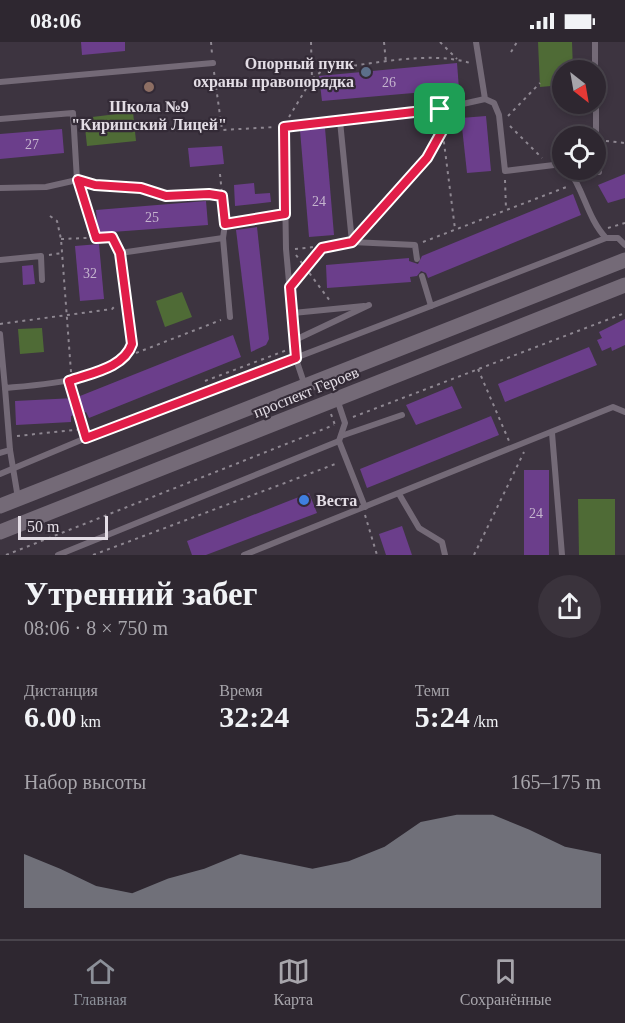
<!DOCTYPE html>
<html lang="ru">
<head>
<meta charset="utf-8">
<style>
	body { margin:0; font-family:Georgia,serif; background:#3a333c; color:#f1f3f6; height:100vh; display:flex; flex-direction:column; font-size:22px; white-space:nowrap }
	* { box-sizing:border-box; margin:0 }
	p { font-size:20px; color:#a7a5ab }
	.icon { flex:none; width:33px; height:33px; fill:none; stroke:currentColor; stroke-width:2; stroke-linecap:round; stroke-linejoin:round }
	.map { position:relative; height:513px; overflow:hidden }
	.side { display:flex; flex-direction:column; background:#2e2730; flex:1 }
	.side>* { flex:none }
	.needle { width:39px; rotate:149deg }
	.tools { position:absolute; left:552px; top:18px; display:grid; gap:12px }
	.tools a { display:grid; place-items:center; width:54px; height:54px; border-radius:50%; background:#2e2730; box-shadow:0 3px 9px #0003,0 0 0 2px #49444c; font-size:30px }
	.scale { position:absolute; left:18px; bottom:15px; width:90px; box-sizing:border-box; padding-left:6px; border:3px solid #e3dde5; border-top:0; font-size:16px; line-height:21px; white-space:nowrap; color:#e3dde5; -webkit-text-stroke:4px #332a36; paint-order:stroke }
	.pin { position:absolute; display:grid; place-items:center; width:51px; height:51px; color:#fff; margin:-26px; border-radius:12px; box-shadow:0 3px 9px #0006 }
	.round { display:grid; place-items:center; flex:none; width:63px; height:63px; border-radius:32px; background:#3a333c }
	.headline { display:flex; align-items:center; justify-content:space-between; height:102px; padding:0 24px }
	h1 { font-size:33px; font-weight:700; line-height:45px }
	.metrics { display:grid; grid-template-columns:repeat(3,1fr); gap:9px; height:102px; padding:6px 24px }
	.metrics div { display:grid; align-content:center }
	.metrics b { font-size:30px; font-weight:700 }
	.metrics small { font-size:16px; font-weight:400 }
	.metrics p { font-size:16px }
	.chart { height:168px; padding:12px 24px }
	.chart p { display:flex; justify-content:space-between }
	.chart svg { width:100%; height:108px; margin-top:6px; fill:#8c9099; opacity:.7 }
	.status { display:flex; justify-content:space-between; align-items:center; height:42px; padding:0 30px; background:#2e2730; direction:ltr }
	.status svg { height:16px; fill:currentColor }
	.dock { display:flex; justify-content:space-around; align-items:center; height:84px; border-top:2px solid #49444c; background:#2e2730; font-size:16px; color:#a7a5ab }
	.dock a { display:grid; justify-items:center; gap:3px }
	.dock .selected { color:#8c9099 }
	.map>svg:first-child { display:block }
	.green { fill:#4f6b36 }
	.building { fill:#6b3e8b }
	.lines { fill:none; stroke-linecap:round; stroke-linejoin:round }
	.path { stroke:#8e8791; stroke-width:2; stroke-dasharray:3 4.5; stroke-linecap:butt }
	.service { stroke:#746a77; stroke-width:6 }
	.secondary { stroke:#746a77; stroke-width:15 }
	.route-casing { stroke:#fff; stroke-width:12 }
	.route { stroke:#e11d48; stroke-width:8 }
	.service-dot { fill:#5c6f8a; stroke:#332a36; stroke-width:2 }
	.education-dot { fill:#8d6e63; stroke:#332a36; stroke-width:2 }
	.shop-dot { fill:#3f7fe0; stroke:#332a36; stroke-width:2 }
	.labels { text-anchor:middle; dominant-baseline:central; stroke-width:4.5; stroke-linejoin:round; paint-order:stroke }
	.number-label { font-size:14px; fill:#c5b5ce }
	.poi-label { font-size:16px; font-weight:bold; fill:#e3dde5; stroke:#332a36; text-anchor:end }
	.street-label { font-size:16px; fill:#e3dde5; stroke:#332a36 }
</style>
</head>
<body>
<div class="status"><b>08:06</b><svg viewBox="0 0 49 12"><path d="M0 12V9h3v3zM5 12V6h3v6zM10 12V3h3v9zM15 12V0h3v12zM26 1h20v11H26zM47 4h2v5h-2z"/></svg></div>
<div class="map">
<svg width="625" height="513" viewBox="0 0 625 513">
	<rect width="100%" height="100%" fill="#3d3440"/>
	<g class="green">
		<path d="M 538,0 L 572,0 L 573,28 L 562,28 L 562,43 L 540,45 Z"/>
		<path d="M 133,70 L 136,99 L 87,104 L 84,76 Z"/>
		<path d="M 182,250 L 192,275 L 165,285 L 156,259 Z"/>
		<path d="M 42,286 L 44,310 L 20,312 L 18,287 Z"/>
		<path d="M 615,457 L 615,513 L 579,513 L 578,457 Z"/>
	</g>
	<g class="building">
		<path d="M 81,0 L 125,0 L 125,9 L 82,13 Z"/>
		<path d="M 457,21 L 459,47 L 322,59 L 319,34 Z"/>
		<path d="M 486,74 L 491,129 L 467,131 L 461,76 Z"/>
		<path d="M 325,86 L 334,193 L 309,195 L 300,88 Z"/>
		<path d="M 62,87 L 64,111 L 0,117 L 0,92 Z"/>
		<path d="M 222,104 L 224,122 L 190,125 L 188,106 Z"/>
		<path d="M 625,132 L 625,156 L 608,161 L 598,143 Z"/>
		<path d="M 254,141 L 255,152 L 270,151 L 271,160 L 235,164 L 234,143 Z"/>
		<path d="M 573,152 L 581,173 L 428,236 L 426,231 L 421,229 L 417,234 L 410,235 L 411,240 L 327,246 L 326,223 L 409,216 L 409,219 L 418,222 L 422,214 Z"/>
		<path d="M 206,159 L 208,183 L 98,191 L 96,168 Z"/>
		<path d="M 257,185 L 269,297 L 266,303 L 251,310 L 236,188 Z"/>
		<path d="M 99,202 L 104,257 L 80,259 L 75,204 Z"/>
		<path d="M 33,223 L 35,242 L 23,243 L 22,224 Z"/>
		<path d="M 625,277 L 625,303 L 612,309 L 611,305 L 602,309 L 597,298 L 602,296 L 599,290 Z"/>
		<path d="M 233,293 L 241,315 L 89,376 L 86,370 L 71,374 L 71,380 L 16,383 L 15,359 L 75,356 Z"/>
		<path d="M 589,305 L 597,323 L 505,360 L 498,342 Z"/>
		<path d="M 452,344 L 462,366 L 416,383 L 406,363 Z"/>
		<path d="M 491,374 L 499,393 L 367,446 L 360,427 Z"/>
		<rect x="524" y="428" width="25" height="85"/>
		<path d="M 309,451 L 317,471 L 206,513 L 192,513 L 187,499 Z"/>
		<path d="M 402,484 L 412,513 L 386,513 L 379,492 Z"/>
	</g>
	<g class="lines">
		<g class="path">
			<path d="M 211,0 L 212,12"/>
			<path d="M 311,0 L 312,37"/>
			<path d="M 384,0 L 386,21"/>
			<path d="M 440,0 L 457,17"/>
			<path d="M 511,10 L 517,0"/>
			<path d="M 573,28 L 587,28"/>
			<path d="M 214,30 L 222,88 L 275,85"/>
			<path d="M 508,74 L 540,41"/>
			<path d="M 289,75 L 312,37 L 323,28 C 367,23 429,8 470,21"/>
			<path d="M 441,77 L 455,187"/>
			<path d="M 510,84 L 542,116"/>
			<path d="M 606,99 L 625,101"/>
			<path d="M 220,132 L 224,173"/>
			<path d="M 505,138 L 506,167"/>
			<path d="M 86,141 L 141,146 L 166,154 L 209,151 L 222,154"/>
			<path d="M 80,147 L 96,196"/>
			<path d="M 50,174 L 57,179 L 61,197 L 71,330"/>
			<path d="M 608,186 L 625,181"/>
			<path d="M 360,192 L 427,116 L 442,89 L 459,72"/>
			<path d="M 61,197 L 112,195 L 116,203"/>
			<path d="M 423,200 L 569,144"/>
			<path d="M 295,207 L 342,202"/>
			<path d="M 49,213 L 62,211"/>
			<path d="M 296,213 L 330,259"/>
			<path d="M 297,236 L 322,206"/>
			<path d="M 0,282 L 112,267 L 117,262"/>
			<path d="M 136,311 L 221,278"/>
			<path d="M 478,327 L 509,399"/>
			<path d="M 205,339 L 287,308"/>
			<path d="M 72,347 L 84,387"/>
			<path d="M 331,372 L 335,383"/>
			<path d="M 353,375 L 625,271"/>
			<path d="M 17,394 L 83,387"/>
			<path d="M 365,473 L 377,513"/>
			<path d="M 6,513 L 334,383"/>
			<path d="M 93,513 L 338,421"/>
			<path d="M 474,513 L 524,410"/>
		</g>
		<g class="service">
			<path d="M 476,0 L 485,57 L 494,61 L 499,73 L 505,129 L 562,122"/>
			<path d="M 595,0 L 595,28"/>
			<path d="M 596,33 L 596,98"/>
			<path d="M 0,40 L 213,21"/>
			<path d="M 0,77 L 73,71 L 77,138 L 46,145 L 0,146"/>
			<path d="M 340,79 L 352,200 L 415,203 L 417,217"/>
			<path d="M 597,97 L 599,130"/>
			<path d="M 569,128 C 584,149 588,177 606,196 L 618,196 L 625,203"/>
			<path d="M 0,218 L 41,214 L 42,238"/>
			<path d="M 422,234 L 431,264 L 606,196"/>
			<path d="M 293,271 L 364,264"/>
			<path d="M 230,275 L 223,196 L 225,182 L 285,172"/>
			<path d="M 0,292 L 5,346 C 38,343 120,339 132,302 L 120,211 L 223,196"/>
			<path d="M 295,298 L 369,263"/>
			<path d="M 305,344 L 296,317 L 286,207 L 284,85 L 440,67 L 485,57"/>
			<path d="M 5,346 L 10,408 L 18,456"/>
			<path d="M 337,357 L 345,381 L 339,399 L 365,465"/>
			<path d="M 552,391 L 562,513"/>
			<path d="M 341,394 L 402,373"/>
			<path d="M 0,411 L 10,408"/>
			<path d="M 0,432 L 86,396 L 431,264"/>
			<path d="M 399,452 L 419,486 L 442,500 L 445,513"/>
			<path d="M 58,513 L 339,399"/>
			<path d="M 244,513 L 613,365 L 625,370"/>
		</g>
		<g class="secondary">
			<path d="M 0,464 L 625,218"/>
			<path d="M 0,490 L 625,243"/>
		</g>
	</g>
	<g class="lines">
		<g class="route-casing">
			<path id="route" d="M 440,67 L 442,89 L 427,116 L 352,200 L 322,206 L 290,245 L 296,316 L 86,396 L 69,339 C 91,331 124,326 132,302 L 120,211 L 112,195 L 96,196 L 78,138 L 95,143 L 141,146 L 166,154 L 209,152 L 222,154 L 225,182 L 285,172 L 284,85 Z"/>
		</g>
		<use href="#route" class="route"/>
	</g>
	<circle class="service-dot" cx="366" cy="30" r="6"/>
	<circle class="education-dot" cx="149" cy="45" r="6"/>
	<circle class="shop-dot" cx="304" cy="458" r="6"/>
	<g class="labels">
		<g class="number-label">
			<text x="389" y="40">26</text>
			<text x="32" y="102">27</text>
			<text x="319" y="159">24</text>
			<text x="152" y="175">25</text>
			<text x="90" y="231">32</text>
			<text x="536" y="471">24</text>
		</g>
		<g class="poi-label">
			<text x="354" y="21">Опорный пунк<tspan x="354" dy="18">охраны правопорядка</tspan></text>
			<text x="149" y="64" text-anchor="middle">Школа №9<tspan x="149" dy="18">"Киришский Лицей"</tspan></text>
			<text x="316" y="458" text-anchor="start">Веста</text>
		</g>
		<g class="street-label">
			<text transform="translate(306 350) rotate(-22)">проспект Героев</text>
		</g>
	</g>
</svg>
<div class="tools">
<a><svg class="needle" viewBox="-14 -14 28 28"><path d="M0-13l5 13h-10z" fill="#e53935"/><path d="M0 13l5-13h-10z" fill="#a7a5ab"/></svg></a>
<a><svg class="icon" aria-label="locate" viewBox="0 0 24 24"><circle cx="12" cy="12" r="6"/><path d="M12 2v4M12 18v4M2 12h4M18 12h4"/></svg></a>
</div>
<div class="scale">50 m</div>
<div class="pin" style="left:440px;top:67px;background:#1e9e55"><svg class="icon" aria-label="arrive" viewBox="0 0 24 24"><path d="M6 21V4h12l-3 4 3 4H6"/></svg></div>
</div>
<section class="side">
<div class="headline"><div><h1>Утренний забег</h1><p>08:06 · 8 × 750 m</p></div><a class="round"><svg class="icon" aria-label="share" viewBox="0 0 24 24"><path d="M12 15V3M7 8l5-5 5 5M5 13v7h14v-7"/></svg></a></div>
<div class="metrics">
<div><p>Дистанция</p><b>6.00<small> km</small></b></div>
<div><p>Время</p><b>32:24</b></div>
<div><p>Темп</p><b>5:24<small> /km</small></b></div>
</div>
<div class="chart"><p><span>Набор высоты</span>165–175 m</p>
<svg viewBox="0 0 160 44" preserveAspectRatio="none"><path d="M0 44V22L10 28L20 35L30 38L40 32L50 28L60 22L70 25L80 28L90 25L100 19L110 9L120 6L130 6L140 12L150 19L160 22V44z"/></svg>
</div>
</section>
<nav class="dock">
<a class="selected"><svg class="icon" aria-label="home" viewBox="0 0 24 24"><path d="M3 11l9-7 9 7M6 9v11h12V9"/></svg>Главная</a>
<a><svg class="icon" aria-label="map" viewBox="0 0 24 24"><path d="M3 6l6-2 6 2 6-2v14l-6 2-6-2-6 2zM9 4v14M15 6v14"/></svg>Карта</a>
<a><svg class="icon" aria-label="saved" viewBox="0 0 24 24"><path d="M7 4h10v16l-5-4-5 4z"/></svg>Сохранённые</a>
</nav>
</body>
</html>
